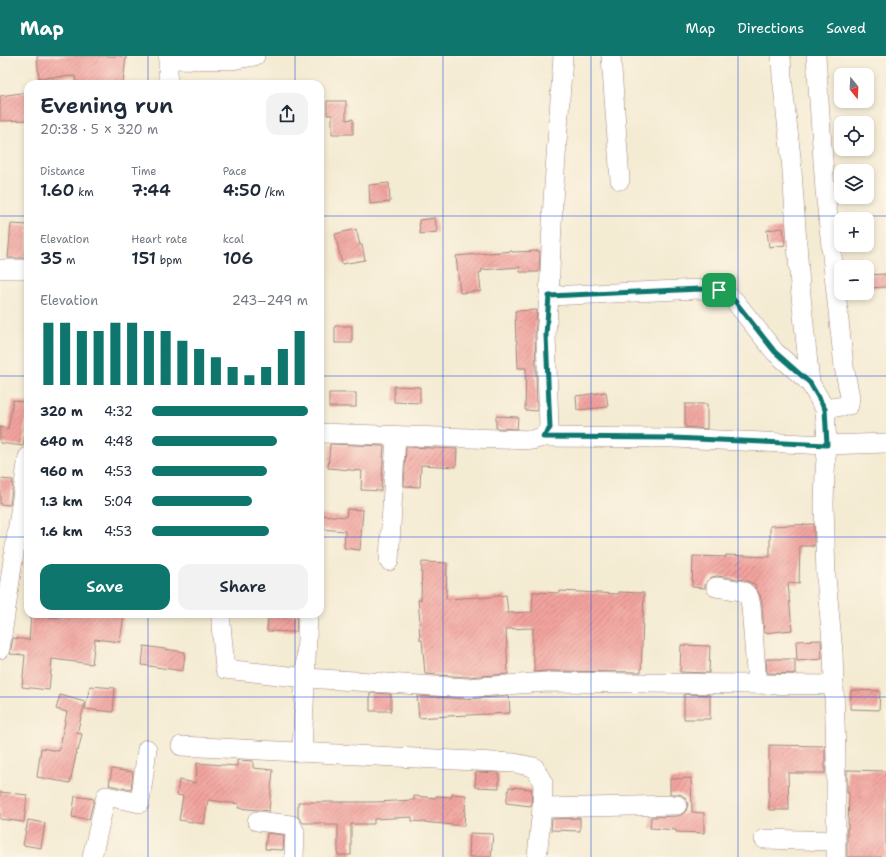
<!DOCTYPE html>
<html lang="en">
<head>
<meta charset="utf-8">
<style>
	body { margin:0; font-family:"Shantell Sans",sans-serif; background:#f2f2f3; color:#1f2937; height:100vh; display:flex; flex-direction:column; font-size:15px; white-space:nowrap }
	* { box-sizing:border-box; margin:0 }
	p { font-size:13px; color:#747a83 }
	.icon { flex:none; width:22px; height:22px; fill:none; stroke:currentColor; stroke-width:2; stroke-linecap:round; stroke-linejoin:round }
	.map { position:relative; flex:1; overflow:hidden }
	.side { position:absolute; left:24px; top:24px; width:300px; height:538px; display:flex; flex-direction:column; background:#fff; border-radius:12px; box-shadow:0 2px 6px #0003 }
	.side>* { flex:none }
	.needle { width:26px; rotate:162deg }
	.fabs { position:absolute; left:834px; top:12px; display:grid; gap:8px }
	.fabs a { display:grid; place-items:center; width:40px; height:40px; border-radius:8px; background:#fff; box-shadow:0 2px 6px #0003; font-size:20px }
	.pin { position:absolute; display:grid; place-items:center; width:34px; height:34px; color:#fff; margin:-17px; border-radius:8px; box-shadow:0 2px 6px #0006 }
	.round { display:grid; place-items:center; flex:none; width:42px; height:42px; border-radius:12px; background:#f2f2f3 }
	.summary { display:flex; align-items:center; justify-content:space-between; height:68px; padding:0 16px }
	h1 { font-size:22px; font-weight:600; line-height:30px }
	.figures { display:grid; grid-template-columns:repeat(3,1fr); gap:6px; height:68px; padding:4px 16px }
	.figures div { display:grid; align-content:center }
	.figures b { font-size:17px; font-weight:600 }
	.figures small { font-size:11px; font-weight:400 }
	.figures p { font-size:11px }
	.chart { height:112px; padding:8px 16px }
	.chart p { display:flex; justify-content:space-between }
	.chart svg { width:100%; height:72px; margin-top:4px; stroke:#0f766e; stroke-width:6 }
	.button { display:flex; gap:8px; margin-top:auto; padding:8px 16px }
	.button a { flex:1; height:46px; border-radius:12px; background:#0f766e; color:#fff; font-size:16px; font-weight:600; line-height:46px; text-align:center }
	.button a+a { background:#f2f2f3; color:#1f2937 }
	ul { padding:0 16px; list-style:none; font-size:13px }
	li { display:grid; grid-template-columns:64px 48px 1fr; align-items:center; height:30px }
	li i { height:10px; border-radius:5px; background:#0f766e }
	header { display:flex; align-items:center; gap:24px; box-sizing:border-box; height:56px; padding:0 20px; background:#0f766e; color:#fff }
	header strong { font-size:19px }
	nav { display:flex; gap:22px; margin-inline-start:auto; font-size:14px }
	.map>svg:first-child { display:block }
	.building { fill:url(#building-hatch) }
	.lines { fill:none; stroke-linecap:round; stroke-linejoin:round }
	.minor-casing { stroke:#9f857f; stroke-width:20 }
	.minor { stroke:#fff; stroke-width:19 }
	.route-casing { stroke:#fff; stroke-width:8 }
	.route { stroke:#0f766e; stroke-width:5 }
	.grid { fill:none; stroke:#1d4ed8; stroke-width:1; stroke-opacity:0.55 }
</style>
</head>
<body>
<header>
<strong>Map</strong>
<nav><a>Map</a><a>Directions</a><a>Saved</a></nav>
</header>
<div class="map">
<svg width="886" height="801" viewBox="0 0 886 801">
	<defs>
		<pattern id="building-hatch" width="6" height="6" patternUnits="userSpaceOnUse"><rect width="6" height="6" fill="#f2a39e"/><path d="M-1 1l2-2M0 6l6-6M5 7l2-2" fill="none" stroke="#c68481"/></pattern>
	</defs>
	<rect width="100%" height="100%" fill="#fcf5e5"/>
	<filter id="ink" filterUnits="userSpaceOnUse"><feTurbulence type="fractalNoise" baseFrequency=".025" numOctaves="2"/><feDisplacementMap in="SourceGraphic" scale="8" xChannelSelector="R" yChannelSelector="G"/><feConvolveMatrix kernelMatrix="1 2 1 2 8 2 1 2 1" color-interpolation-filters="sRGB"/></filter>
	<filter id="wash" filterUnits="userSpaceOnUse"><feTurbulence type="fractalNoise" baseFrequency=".012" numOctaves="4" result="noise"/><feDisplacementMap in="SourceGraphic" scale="16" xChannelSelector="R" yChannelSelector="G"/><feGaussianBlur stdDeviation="0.9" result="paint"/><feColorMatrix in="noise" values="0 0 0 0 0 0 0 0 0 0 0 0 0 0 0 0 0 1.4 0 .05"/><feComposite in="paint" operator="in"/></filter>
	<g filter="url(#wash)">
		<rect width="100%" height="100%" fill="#f4ebd3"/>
		<g id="blocks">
			<g class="building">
				<path d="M 37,0 L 126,0 L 123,28 L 76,28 L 75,20 L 39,22 Z"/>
				<path d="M 28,36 L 28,64 L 0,65 L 0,40 Z"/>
				<path d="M 327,45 L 346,45 L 346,64 L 353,63 L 353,78 L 332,78 L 332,59 L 327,59 Z"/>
				<path d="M 389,127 L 390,146 L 370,148 L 369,129 Z"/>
				<path d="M 435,162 L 437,176 L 420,178 L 419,164 Z"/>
				<path d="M 11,168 L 28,169 L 27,202 L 8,202 Z"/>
				<path d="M 783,172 L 785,189 L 769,191 L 767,174 Z"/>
				<path d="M 356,173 L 360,189 L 362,189 L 365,204 L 342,208 L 335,178 Z"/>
				<path d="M 512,195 L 512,196 L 540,195 L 539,216 L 520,216 L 520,211 L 481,214 L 482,216 L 479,217 L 481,235 L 460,237 L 456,200 Z"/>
				<path d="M 886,218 L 886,231 L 867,232 L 867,219 Z"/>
				<path d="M 537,254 L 535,279 L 537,355 L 525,354 L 526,312 L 518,312 L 517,285 L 516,285 L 515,255 Z"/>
				<rect x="335" y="270" width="17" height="17"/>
				<path d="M 394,330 L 420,331 L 420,347 L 394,346 Z"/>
				<path d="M 606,336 L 608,351 L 577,354 L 576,340 Z"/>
				<rect x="329" y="337" width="27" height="14"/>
				<path d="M 13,344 L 28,347 L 28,352 L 24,375 L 25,376 L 23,390 L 0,387 L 0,371 L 8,373 Z"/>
				<path d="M 685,348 L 707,348 L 707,373 L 685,371 Z"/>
				<path d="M 496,360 L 518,361 L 517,373 L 496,372 Z"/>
				<path d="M 330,388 L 384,390 L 381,435 L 361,434 L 362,415 L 328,412 Z"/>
				<path d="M 406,391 L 457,393 L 456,411 L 421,409 L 420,431 L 404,430 Z"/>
				<path d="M 0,423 L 13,424 L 10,449 L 0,448 Z"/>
				<path d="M 347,453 L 363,454 L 360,494 L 344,492 L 345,475 L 320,473 L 320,459 L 346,461 Z"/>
				<path d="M 814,468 L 814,490 L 800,490 L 799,528 L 788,527 L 792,574 L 764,577 L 762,548 L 760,539 L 755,532 L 755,528 L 751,527 L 745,524 L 717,520 L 712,521 L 708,524 L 705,529 L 705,532 L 692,531 L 693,500 L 726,501 L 726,499 L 770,501 L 770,470 Z"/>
				<path d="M 422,506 L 447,507 L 446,543 L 480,541 L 480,542 L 506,539 L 508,557 L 532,556 L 533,536 L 560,537 L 560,535 L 618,538 L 618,536 L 644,537 L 641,616 L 546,615 L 534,616 L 534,600 L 532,599 L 533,572 L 506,573 L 508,618 L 467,621 L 425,618 L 422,584 L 420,584 L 419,566 L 420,566 L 418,544 L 421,544 Z"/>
				<path d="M 62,558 L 124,558 L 120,586 L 95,583 L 92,608 L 52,603 L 49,634 L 22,631 L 25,599 L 10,598 L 13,582 L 29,584 L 31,560 L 62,562 Z"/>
				<path d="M 268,558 L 297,559 L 296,576 L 267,575 Z"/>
				<path d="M 821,584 L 822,603 L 797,605 L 796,585 Z"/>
				<path d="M 681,589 L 710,590 L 709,617 L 680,616 Z"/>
				<path d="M 144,590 L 185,596 L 183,615 L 142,609 Z"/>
				<path d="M 766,603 L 795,603 L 795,618 L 767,617 Z"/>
				<path d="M 90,630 L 115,632 L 113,656 L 85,653 Z"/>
				<path d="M 851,634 L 880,635 L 879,654 L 850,653 Z"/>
				<path d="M 370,637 L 391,638 L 391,655 L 370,655 Z"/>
				<path d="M 684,638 L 710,639 L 710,663 L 684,663 Z"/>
				<path d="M 60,639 L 85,646 L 77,677 L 82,678 L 78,695 L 77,694 L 70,727 L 37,721 L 41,692 L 59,695 L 67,656 L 56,653 Z"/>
				<path d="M 417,640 L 466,643 L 509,640 L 510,657 L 448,660 L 419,662 Z"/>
				<path d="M 769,689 L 825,690 L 825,717 L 788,717 L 789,754 L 769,754 Z"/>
				<path d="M 237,704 L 253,705 L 253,712 L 273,714 L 269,755 L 238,752 L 239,748 L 208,744 L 204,768 L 179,764 L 183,740 L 177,739 L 179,724 L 196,727 L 197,707 L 237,710 Z"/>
				<path d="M 112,713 L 133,716 L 131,734 L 109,729 Z"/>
				<path d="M 847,714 L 886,715 L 886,801 L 847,801 L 847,772 L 848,772 L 849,737 L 847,737 Z"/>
				<path d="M 476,716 L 499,717 L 499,732 L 475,731 Z"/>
				<path d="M 691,722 L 692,756 L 704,757 L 704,777 L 676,776 L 676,774 L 650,772 L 651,761 L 678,760 L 683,758 L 686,755 L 688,748 L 686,743 L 682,739 L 677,738 L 670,738 L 670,723 Z"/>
				<path d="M 509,731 L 532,733 L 531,750 L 506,747 Z"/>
				<path d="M 0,736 L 27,739 L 24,766 L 0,763 Z"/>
				<path d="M 452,738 L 466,739 L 464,770 L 412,765 L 412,761 L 374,763 L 374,768 L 351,768 L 351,799 L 338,799 L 338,769 L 325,769 L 325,767 L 303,767 L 298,761 L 298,746 L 376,746 L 414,744 L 414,740 L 436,742 L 436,740 L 452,741 Z"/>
				<path d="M 75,740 L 94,743 L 89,763 L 72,761 Z"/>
				<path d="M 580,762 L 580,775 L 551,774 L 552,763 Z"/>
				<path d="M 28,764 L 45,767 L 41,792 L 23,789 Z"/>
				<path d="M 267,777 L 284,779 L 283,794 L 265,793 Z"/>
				<path d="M 470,777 L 493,778 L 491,801 L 469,801 Z"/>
			</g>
		</g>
	</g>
	<g filter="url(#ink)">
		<use href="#blocks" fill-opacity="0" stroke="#9f857f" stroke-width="1"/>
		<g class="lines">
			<g class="minor-casing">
				<g id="minor">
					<path d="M 611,0 L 620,124"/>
					<path d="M 781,0 L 782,21 L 791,101 L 800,230 L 810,327 L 825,353 L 827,389 L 825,417 L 824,447 L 826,521 L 833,596 L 836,701 L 836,801"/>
					<path d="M 816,0 L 825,134 L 844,311 L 850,341 L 849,349 L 825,353"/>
					<path d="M 169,3 L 232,4 L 255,0"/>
					<path d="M 168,28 L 168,0"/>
					<path d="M 0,213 L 28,213"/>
					<path d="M 549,240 L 700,233 L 719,234 L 734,244 L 775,296 L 810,327"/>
					<path d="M 320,377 L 532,384 L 543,381 L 549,372 L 546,279 L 549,240 L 553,144 L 563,0"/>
					<path d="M 543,381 L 674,382 L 827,389 L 886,387"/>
					<path d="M 389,505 L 396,380"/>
					<path d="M 716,531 L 743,535 L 749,541 L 751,550 L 757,628"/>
					<path d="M 221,558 L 221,568 L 225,613 L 306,622 L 467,632 L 546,626 L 834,629"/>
					<path d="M 0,593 L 28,401"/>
					<path d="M 181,690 L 514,707 L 534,711 L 543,727 L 542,752 L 537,801"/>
					<path d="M 302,696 L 308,558"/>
					<path d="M 542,752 L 677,749"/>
					<path d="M 257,765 L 291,769 L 295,776 L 294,801"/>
					<path d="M 764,783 L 836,785"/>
					<path d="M 92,801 L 106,740 L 140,747 L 147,693"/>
				</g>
			</g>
			<use href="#minor" class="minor"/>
		</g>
	</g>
	<g class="lines" filter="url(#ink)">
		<g class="route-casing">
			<path id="route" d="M 700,233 L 719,234 L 734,244 L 775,296 L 810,327 L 825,353 L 827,389 L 674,382 L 543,381 L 550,372 L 546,279 L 549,240 Z"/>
		</g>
		<use href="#route" class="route"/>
	</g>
	<path class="grid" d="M 148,0 L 148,28M 295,0 L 295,28M 443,0 L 443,801M 591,0 L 591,801M 738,0 L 738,801M 0,160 L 28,160M 320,160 L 886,160M 0,320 L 28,320M 320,320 L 886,320M 0,481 L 28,481M 320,481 L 886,481M 148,558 L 148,801M 295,558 L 295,801M 0,641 L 886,641"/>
</svg>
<div class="fabs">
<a><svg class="needle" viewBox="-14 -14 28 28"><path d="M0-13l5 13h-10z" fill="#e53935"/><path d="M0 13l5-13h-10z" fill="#747a83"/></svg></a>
<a><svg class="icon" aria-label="locate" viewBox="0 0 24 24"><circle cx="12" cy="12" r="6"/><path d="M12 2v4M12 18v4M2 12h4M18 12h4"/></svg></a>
<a><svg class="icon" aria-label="layers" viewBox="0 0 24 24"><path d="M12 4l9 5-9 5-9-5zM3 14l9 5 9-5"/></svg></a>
<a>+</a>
<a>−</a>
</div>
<div class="pin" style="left:719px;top:234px;background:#1e9e55"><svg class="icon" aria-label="arrive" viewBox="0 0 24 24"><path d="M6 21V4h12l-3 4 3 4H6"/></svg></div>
<section class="side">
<div class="summary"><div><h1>Evening run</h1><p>20:38 · 5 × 320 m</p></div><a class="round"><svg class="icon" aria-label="share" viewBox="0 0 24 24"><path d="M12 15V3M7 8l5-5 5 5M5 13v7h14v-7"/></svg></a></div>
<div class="figures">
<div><p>Distance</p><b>1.60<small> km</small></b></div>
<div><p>Time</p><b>7:44</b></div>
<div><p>Pace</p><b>4:50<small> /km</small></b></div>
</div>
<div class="figures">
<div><p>Elevation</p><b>35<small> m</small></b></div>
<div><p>Heart rate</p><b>151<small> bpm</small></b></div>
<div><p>kcal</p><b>106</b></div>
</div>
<div class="chart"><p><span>Elevation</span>243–249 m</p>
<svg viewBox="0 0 160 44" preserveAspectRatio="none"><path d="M5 44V6M15 44V6M25 44V11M35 44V11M45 44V6M55 44V6M65 44V11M75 44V11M85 44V17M95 44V22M105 44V27M115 44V33M125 44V38M135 44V33M145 44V22M155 44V11"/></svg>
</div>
<ul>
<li><b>320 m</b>4:32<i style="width:100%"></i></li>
<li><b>640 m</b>4:48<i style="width:80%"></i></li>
<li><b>960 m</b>4:53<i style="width:74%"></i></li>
<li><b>1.3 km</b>5:04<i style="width:64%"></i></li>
<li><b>1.6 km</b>4:53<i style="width:75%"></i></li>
</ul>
<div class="button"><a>Save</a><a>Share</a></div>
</section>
</div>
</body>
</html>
